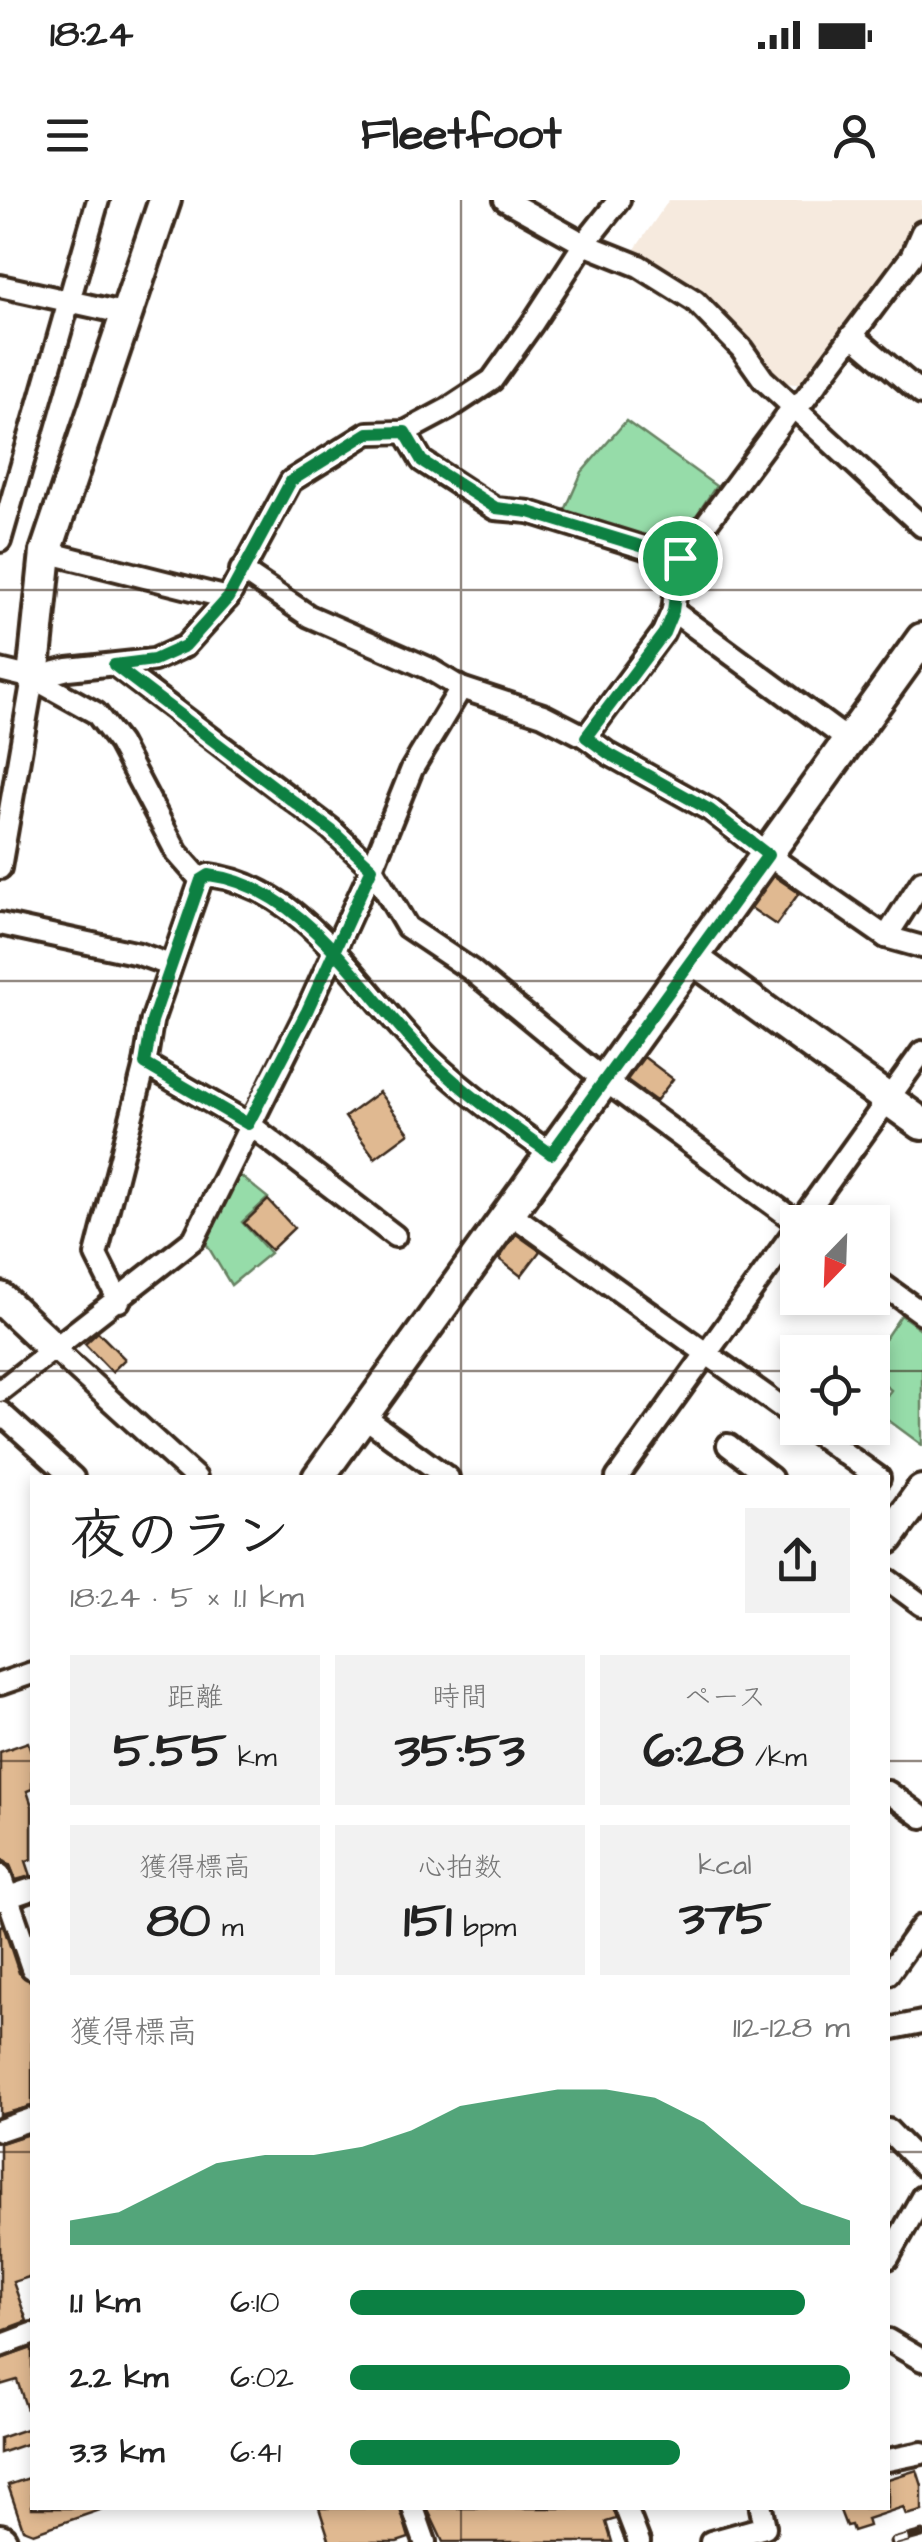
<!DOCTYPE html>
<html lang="ja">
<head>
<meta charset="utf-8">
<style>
	body { margin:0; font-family:"Architects Daughter","Klee One",sans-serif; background:#f2f2f2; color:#222; height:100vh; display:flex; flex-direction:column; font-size:38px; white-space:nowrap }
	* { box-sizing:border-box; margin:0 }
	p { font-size:32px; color:#767676 }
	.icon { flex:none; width:55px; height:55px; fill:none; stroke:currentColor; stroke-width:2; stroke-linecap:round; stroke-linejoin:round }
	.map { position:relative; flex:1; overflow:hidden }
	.drawer { position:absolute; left:30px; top:1275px; width:860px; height:1035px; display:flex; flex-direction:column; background:#fff; border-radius:0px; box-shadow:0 5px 15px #0003 }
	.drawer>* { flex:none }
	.needle { width:65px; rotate:203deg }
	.tools { position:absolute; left:780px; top:1005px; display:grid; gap:20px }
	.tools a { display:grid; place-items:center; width:110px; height:110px; border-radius:0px; background:#fff; box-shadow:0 5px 15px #0003; font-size:50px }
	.pin { position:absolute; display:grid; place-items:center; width:85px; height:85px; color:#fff; margin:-42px; border:5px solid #fff; border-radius:50%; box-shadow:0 2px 10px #0007 }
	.round { display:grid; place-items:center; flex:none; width:105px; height:105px; border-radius:0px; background:#f2f2f2 }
	.overview { display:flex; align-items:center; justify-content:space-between; height:170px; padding:0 40px }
	h1 { font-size:55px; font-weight:700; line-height:75px }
	.stats { display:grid; grid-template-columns:repeat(3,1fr); gap:15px; height:170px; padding:10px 40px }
	.stats div { display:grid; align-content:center; border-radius:0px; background:#f2f2f2; text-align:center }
	.stats b { font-size:50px; font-weight:700 }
	.stats small { font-size:28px; font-weight:400 }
	.stats p { font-size:28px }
	.chart { height:280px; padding:20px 40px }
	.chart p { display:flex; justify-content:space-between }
	.chart svg { width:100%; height:180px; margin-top:10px; fill:#0b8043; opacity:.7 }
	ul { padding:0 40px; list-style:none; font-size:32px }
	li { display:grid; grid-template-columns:160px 120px 1fr; align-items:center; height:75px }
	li i { height:25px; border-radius:12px; background:#0b8043 }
	.status { display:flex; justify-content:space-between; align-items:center; height:70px; padding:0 50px; background:#fff; direction:ltr }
	.status svg { height:28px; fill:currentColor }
	header { display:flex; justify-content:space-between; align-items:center; height:130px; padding:0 40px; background:#fff; font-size:45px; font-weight:700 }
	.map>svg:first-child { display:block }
	.built { fill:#f6eade }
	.green { fill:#96dca9; stroke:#688364; stroke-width:2.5 }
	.building { fill:#e0b991; stroke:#3b2a1e; stroke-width:2.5 }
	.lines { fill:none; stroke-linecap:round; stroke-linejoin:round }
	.street-casing { stroke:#3b2a1e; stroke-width:28 }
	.secondary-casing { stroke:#3b2a1e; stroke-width:38 }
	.primary-casing { stroke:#3b2a1e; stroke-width:40 }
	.street { stroke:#fff; stroke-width:20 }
	.secondary { stroke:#fff; stroke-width:30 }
	.primary { stroke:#fff; stroke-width:32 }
	.rail-casing { stroke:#3b2a1e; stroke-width:9 }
	.rail { stroke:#fff; stroke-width:5; stroke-dasharray:15; stroke-linecap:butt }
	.route-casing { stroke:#fff; stroke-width:20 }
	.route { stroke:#0b8043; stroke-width:12 }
	.grid { fill:none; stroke:#3b2a1e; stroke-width:2.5; stroke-opacity:0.55 }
</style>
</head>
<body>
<div class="status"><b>18:24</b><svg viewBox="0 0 49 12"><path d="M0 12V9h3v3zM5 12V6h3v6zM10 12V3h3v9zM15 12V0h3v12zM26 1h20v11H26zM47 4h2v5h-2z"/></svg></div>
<header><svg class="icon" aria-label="menu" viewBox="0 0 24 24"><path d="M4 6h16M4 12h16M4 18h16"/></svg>Fleetfoot<svg class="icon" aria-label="person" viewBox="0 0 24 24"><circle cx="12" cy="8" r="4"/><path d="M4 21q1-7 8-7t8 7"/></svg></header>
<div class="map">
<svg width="922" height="2342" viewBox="0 0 922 2342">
	<rect width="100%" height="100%" fill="#fff"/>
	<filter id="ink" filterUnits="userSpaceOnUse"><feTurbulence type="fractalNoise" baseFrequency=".01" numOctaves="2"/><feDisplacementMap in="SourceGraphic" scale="20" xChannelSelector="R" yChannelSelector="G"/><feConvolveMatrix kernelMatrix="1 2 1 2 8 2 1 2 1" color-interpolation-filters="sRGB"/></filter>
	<g filter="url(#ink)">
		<path class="built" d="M 669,0 L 922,0 L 922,13 L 908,46 L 805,185 L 777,182 L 631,55 Z"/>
		<g class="green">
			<path d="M 626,221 L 716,286 L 682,337 L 655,343 L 563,315 L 582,272 Z"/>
			<path d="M 233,970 L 268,998 L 242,1022 L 270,1053 L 231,1085 L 204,1040 Z"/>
			<path d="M 901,1115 L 922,1130 L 922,1245 L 876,1211 L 891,1190 L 873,1176 L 873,1156 Z"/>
		</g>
		<g class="building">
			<path d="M 774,676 L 799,693 L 776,725 L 751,708 Z"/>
			<path d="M 644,857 L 673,879 L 656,901 L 627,880 Z"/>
			<path d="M 379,892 L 409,933 L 375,958 L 345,917 Z"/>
			<path d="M 268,1000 L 294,1028 L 271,1050 L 244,1023 Z"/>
			<path d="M 516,1034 L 540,1051 L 521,1076 L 499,1059 Z"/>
			<path d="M 98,1132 L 125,1159 L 112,1172 L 85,1144 Z"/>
			<path d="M 28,1542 L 32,1555 L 32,1589 L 27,1591 L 32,1606 L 32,1659 L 26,1661 L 31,1676 L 16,1680 L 10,1665 L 0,1658 L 0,1552 Z"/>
			<path d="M 3,1725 L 19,1773 L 32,1781 L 32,1906 L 0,1915 L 0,1726 Z"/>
			<path d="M 32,1933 L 32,2076 L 13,2082 L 27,2121 L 0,2131 L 0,1943 Z"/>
			<path d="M 32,2148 L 32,2219 L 30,2219 L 17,2180 L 0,2185 L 0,2159 Z"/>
			<path d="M 32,2227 L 32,2242 L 0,2253 L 0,2238 Z"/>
			<path d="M 917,2270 L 922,2286 L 922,2311 L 906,2315 L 903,2307 L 867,2319 L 869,2326 L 853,2331 L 851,2325 L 846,2326 L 839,2308 L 888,2308 L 888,2279 Z"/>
			<path d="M 32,2277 L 32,2308 L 99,2308 L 100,2310 L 33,2333 L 23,2329 L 8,2285 Z"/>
			<path d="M 319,2308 L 400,2308 L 409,2338 L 397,2342 L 330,2342 Z"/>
			<path d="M 427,2308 L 612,2308 L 616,2319 L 606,2322 L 612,2342 L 443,2342 Z"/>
		</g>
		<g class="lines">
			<g class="street-casing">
				<g id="street">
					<path d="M 505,0 L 584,44 L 639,66 L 695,101 L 741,148 L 763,179 L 922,326"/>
					<path d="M 0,86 L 127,114"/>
					<path d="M 852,135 L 922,194"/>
					<path d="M 405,232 L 422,261 L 495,309 L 529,312 L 680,359"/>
					<path d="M 0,341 L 98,0"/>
					<path d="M 46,352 L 228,398"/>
					<path d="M 241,370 L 309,416 L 428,468 L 461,488 L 543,515 L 586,537 L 609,554 L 710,610 L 768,655 L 886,737 L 922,747"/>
					<path d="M 673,411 L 849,541"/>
					<path d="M 115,465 L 331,629 L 372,668 L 407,727 L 471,770 L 604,880 L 798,1023"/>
					<path d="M 0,470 L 33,478 L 96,513 L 119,543 L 177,653 L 201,680 L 209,675 C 307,687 363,795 430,859 C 467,894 509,924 551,954"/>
					<path d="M 33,478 L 68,469 L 154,460 L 185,446 L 228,398 L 291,281 L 368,233 L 405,232 L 448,209 L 492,180 L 532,124 L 584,44 L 619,0"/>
					<path d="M 586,537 L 663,433 L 673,411 L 680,359 L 793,207 L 804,200 L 911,57 L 922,32"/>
					<path d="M 0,668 L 33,478"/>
					<path d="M 0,724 L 139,754 L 170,765"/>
					<path d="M 886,737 L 922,681"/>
					<path d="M 145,864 L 249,924 L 395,1036"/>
					<path d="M 510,1013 L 798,1219"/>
					<path d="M 800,1022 L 922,852"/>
					<path d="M 872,1077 L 922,1113"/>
					<path d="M 119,1101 L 96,1055 L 145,864 L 152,821 L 201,680"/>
					<path d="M 53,1148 L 196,1278"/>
					<path d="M 0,1191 L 194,1039 L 307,811 L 372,668 L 412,569 L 461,488"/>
					<path d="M 0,1212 L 73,1278"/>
					<path d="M 363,1216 L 448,1278"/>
					<path d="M 809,1228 L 879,1278"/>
					<path d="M 728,1245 L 771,1278"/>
					<path d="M 617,1278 L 798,1026"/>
					<path d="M 888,1380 L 922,1405"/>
					<path d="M 0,1484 L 32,1473"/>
					<path d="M 888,1592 L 922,1617"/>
					<path d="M 0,1675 L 32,1768"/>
					<path d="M 0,1700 L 32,1689"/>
					<path d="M 888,1774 L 922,1726"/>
					<path d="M 888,1829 L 922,1822"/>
					<path d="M 0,1930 L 32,1919"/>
					<path d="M 888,1930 L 922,1965"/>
					<path d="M 888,2058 L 922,1997"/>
					<path d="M 888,2140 L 922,2160"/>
					<path d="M 0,2146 L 32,2134"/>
					<path d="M 888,2260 L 922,2253"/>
					<path d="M 413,2308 L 425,2342"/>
					<path d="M 626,2308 L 639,2342"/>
					<path d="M 711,2342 L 765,2327 L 761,2308"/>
				</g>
			</g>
			<g class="secondary-casing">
				<g id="secondary">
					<path d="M 33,478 L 46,352 L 165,0"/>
					<path d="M 692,758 L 922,924"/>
					<path d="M 0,1098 L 53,1148"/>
					<path d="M 318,1278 L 922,439"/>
					<path d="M 888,1338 L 922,1291"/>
				</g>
			</g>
			<g class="primary-casing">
				<path id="primary" d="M 0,2341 L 0,2342"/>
			</g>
			<use href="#street" class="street"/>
			<use href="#secondary" class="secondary"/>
			<use href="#primary" class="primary"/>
			<g class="rail-casing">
				<path id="rail" d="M 893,2342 L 922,2334"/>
			</g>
			<use href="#rail" class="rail"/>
		</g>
	</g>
	<g class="lines" filter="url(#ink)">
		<g class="route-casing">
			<path id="route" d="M 680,358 L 529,312 L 496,308 L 422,261 L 405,232 L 368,233 L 291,281 L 228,398 L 185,446 L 154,460 L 114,465 L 331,630 L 372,668 L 307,811 L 248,924 L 145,864 L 152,821 L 201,680 L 209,675 C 308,688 363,795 430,859 C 467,895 509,924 551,954 L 768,655 L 710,610 L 609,554 L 586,537 L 664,433 L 673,411 L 680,358"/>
		</g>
		<use href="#route" class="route"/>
	</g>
	<path class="grid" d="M 461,0 L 461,1278M 0,390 L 922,390M 0,781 L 922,781M 0,1171 L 798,1171M 872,1171 L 922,1171M 0,1561 L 32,1561M 888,1561 L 922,1561M 0,1952 L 32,1952M 888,1952 L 922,1952M 461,2308 L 461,2342"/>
</svg>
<div class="tools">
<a><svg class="needle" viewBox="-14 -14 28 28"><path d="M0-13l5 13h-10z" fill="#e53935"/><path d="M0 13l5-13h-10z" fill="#767676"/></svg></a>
<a><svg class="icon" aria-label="locate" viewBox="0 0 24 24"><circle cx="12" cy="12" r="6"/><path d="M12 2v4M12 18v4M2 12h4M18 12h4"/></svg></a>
</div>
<div class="pin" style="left:680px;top:358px;background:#1e9e55"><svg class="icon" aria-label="arrive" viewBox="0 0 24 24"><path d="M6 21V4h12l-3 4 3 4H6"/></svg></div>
<section class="drawer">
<div class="overview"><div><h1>夜のラン</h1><p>18:24 · 5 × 1.1 km</p></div><a class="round"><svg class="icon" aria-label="share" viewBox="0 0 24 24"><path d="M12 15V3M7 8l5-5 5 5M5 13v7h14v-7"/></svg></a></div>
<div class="stats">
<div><p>距離</p><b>5.55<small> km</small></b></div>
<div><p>時間</p><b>35:53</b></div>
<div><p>ペース</p><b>6:28<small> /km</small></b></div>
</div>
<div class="stats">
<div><p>獲得標高</p><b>80<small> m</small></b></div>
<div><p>心拍数</p><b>151<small> bpm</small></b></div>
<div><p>kcal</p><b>375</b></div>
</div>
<div class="chart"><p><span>獲得標高</span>112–128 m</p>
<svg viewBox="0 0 160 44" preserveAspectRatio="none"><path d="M0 44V38L10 36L20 30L30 24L40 22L50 22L60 20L70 16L80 10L90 8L100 6L110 6L120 8L130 14L140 24L150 34L160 38V44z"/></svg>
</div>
<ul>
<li><b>1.1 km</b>6:10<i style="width:91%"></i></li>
<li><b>2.2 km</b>6:02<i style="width:100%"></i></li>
<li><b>3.3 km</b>6:41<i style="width:66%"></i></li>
</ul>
</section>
</div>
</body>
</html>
